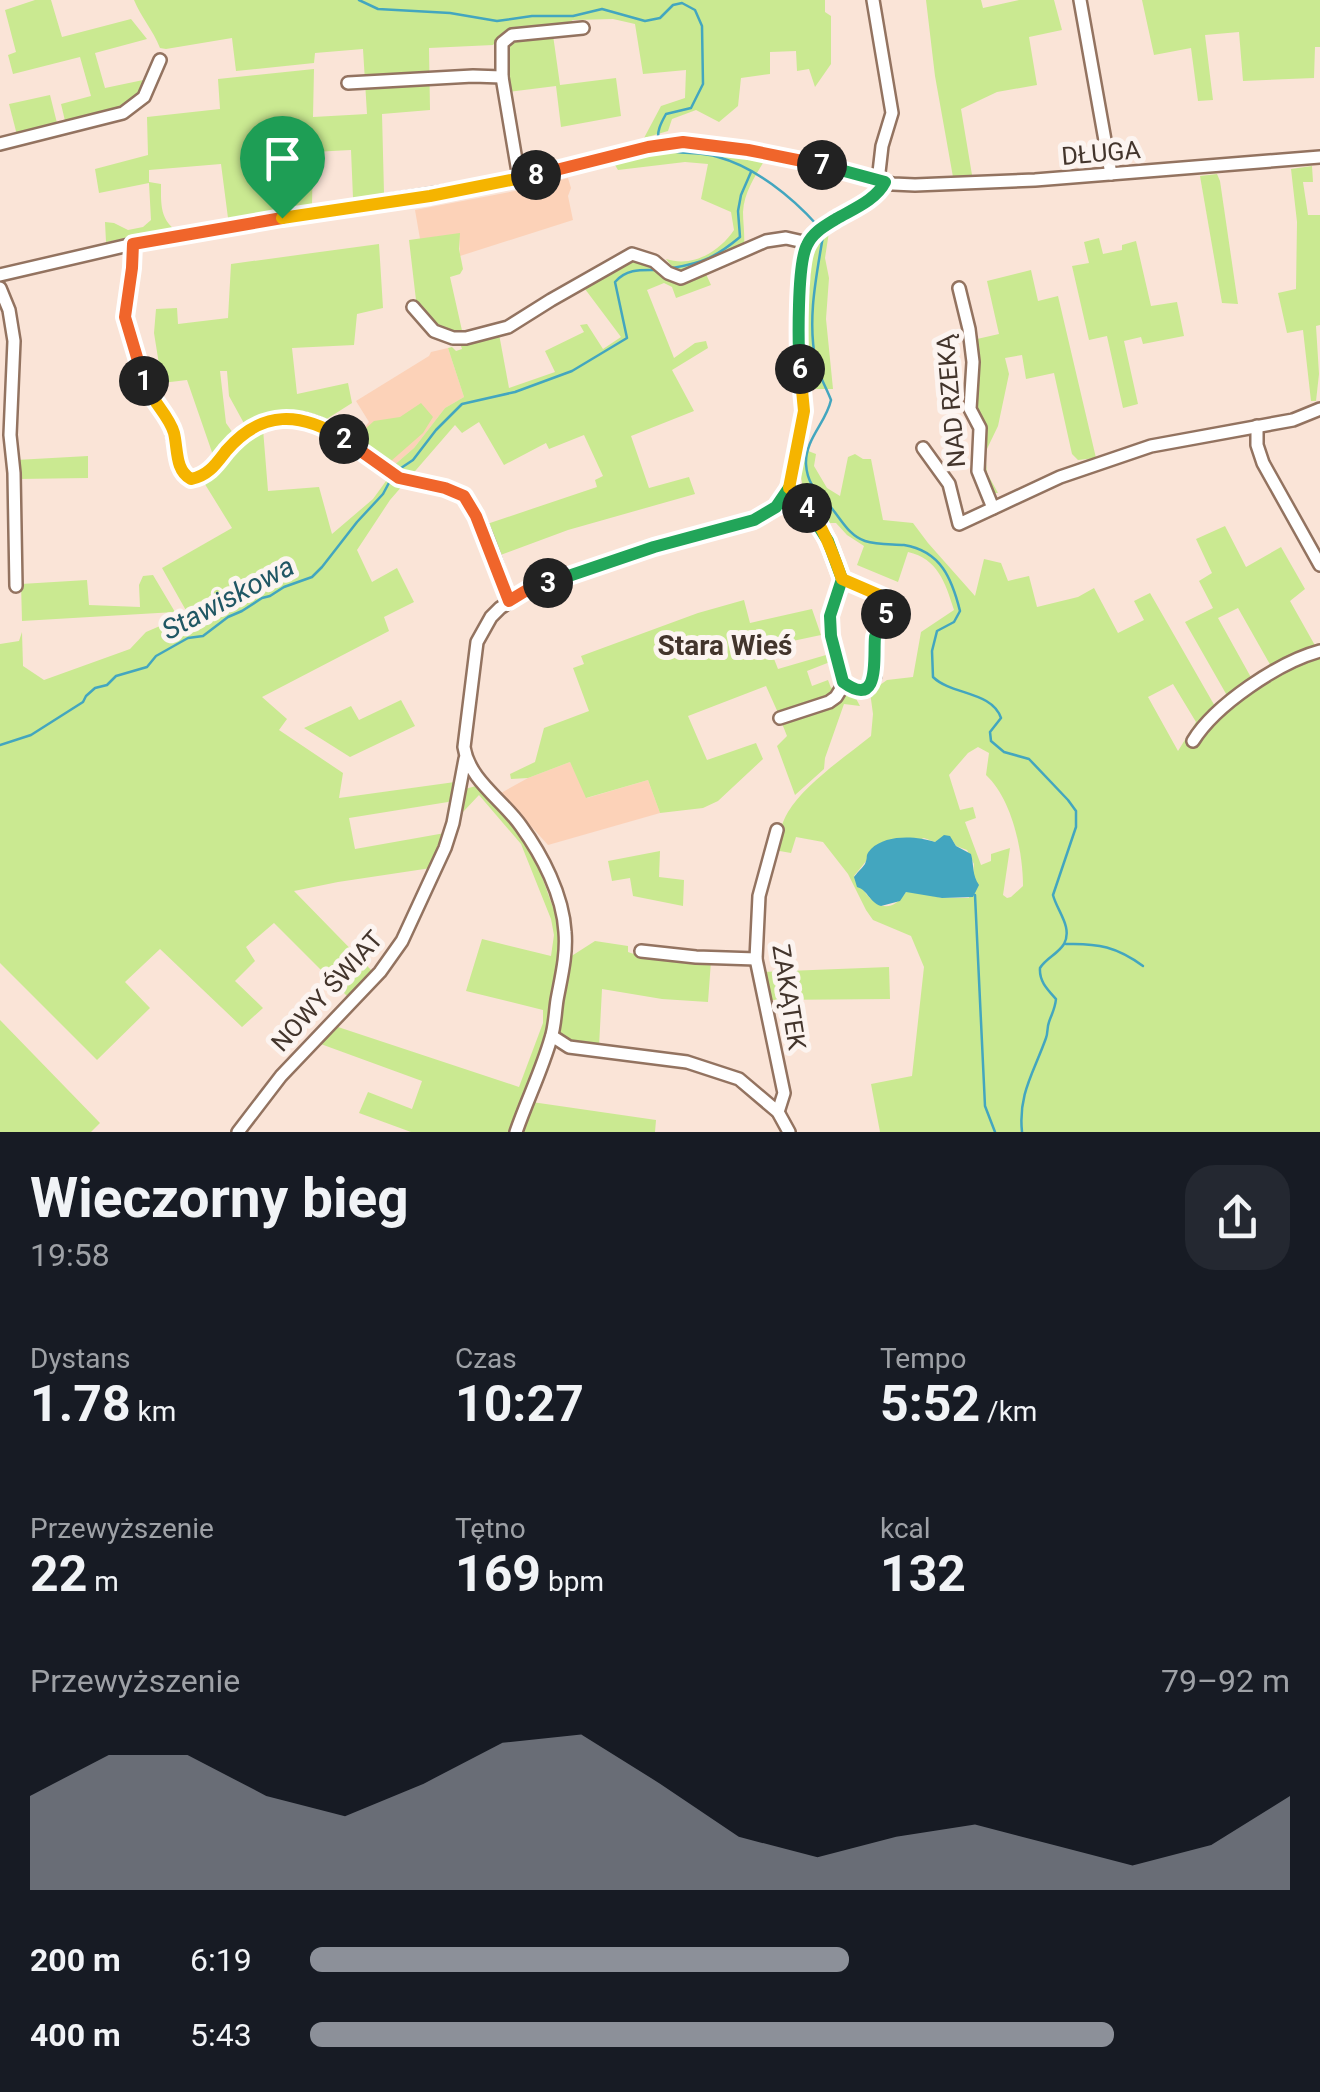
<!DOCTYPE html>
<html lang="pl">
<head>
<meta charset="utf-8">
<style>
	body { margin:0; font-family:Roboto,sans-serif; background:#242831; color:#f1f3f6; height:100vh; display:flex; flex-direction:column; font-size:38px; white-space:nowrap }
	* { box-sizing:border-box; margin:0 }
	p { font-size:32px; color:#9ea1a6 }
	.icon { flex:none; width:55px; height:55px; fill:none; stroke:currentColor; stroke-width:2; stroke-linecap:round; stroke-linejoin:round }
	.map { position:relative; height:1132px; overflow:hidden }
	.side { display:flex; flex-direction:column; background:#171b24; flex:1 }
	.side>* { flex:none }
	.pin { position:absolute; display:grid; place-items:center; width:85px; height:85px; color:#fff; margin:-102px -42px; border-radius:50% 50% 50% 0; rotate:-45deg; box-shadow:0 0 10px #0007 }
	.pin .icon { rotate:45deg }
	.km { position:absolute; width:50px; height:50px; margin:-25px; border-radius:50%; background:#222; color:#fff; font-size:28px; line-height:50px; text-align:center }
	.round { display:grid; place-items:center; flex:none; width:105px; height:105px; border-radius:30px; background:#242831 }
	.headline { display:flex; align-items:center; justify-content:space-between; height:170px; padding:0 30px }
	h1 { font-size:55px; font-weight:700; line-height:75px }
	.figures { display:grid; grid-template-columns:repeat(3,1fr); gap:15px; height:170px; padding:10px 30px }
	.figures div { display:grid; align-content:center }
	.figures b { font-size:50px; font-weight:700 }
	.figures small { font-size:28px; font-weight:400 }
	.figures p { font-size:28px }
	.chart { height:280px; padding:20px 30px }
	.chart p { display:flex; justify-content:space-between }
	.chart svg { width:100%; height:180px; margin-top:10px; fill:#8c9099; opacity:.7 }
	ul { padding:0 30px; list-style:none; font-size:32px }
	li { display:grid; grid-template-columns:160px 120px 1fr; align-items:center; height:75px }
	li i { height:25px; border-radius:12px; background:#8c9099 }
	.map>svg:first-child { display:block }
	.built { fill:#fcd2b8 }
	.green { fill:#cae991; fill-rule:evenodd }
	.water { fill:#43a6bf }
	.lines { fill:none; stroke-linecap:round; stroke-linejoin:round }
	.stream { stroke:#43a6bf; stroke-width:2.5 }
	.minor-casing { stroke:#937360; stroke-width:16 }
	.minor { stroke:#fff; stroke-width:11 }
	.split-1-casing { stroke:#fff; stroke-width:20 }
	.split-2-casing { stroke:#fff; stroke-width:20 }
	.split-3-casing { stroke:#fff; stroke-width:20 }
	.split-4-casing { stroke:#fff; stroke-width:20 }
	.split-5-casing { stroke:#fff; stroke-width:20 }
	.split-6-casing { stroke:#fff; stroke-width:20 }
	.split-7-casing { stroke:#fff; stroke-width:20 }
	.split-8-casing { stroke:#fff; stroke-width:20 }
	.split-9-casing { stroke:#fff; stroke-width:20 }
	.split-1 { stroke:#f0652b; stroke-width:12 }
	.split-2 { stroke:#f5b400; stroke-width:12 }
	.split-3 { stroke:#f0652b; stroke-width:12 }
	.split-4 { stroke:#22a559; stroke-width:12 }
	.split-5 { stroke:#22a559; stroke-width:12 }
	.split-6 { stroke:#f5b400; stroke-width:12 }
	.split-7 { stroke:#22a559; stroke-width:12 }
	.split-8 { stroke:#f0652b; stroke-width:12 }
	.split-9 { stroke:#f5b400; stroke-width:12 }
	.labels { text-anchor:middle; dominant-baseline:central; stroke-width:10; stroke-linejoin:round; paint-order:stroke }
	.street-label { font-size:25px; fill:#43352c; stroke:#fcf4f0 }
	.water-label { font-size:28px; font-style:italic; fill:#205764; stroke:#fcf4f0 }
	.neighbourhood-label { font-size:28px; font-weight:bold; fill:#43352c; stroke:#fcf4f0 }
</style>
</head>
<body>
<div class="map">
<svg width="1320" height="1132" viewBox="0 0 1320 1132">
	<rect width="100%" height="100%" fill="#fae4d7"/>
	<g class="built">
		<path d="M 568,178 L 571,188 L 568,196 L 573,220 L 460,256 L 459,234 L 420,239 L 415,210 L 541,186 Z"/>
		<path d="M 448,348 L 464,397 L 445,408 L 414,448 L 392,467 L 348,437 L 364,428 L 369,422 L 356,401 L 429,356 L 431,352 Z"/>
		<path d="M 570,762 L 587,798 L 648,780 L 660,813 L 548,845 L 501,793 L 528,778 Z"/>
	</g>
	<g class="green">
		<path d="M 35,0 L 51,0 L 62,37 L 131,19 L 147,39 L 95,53 L 105,88 L 148,79 C 134,116 99,117 66,125 L 61,104 L 91,96 L 80,57 L 13,74 L 8,55 L 16,52 L 5,10 Z"/>
		<path d="M 134,0 L 825,0 L 825,12 L 831,16 L 831,64 L 815,87 L 809,69 L 797,71 L 796,51 L 770,52 L 770,74 L 741,78 L 738,106 L 719,122 L 696,110 L 672,119 L 668,131 L 644,138 L 661,106 L 685,98 L 686,70 L 643,74 L 635,24 L 613,19 L 573,20 L 563,26 L 508,33 L 498,39 L 493,45 L 429,48 L 430,110 L 382,114 L 384,193 L 353,198 L 351,150 L 313,152 L 312,205 L 228,218 L 221,164 L 149,170 L 149,182 L 161,184 C 161,203 160,217 174,229 L 106,242 L 105,222 L 114,223 L 128,230 L 143,227 L 151,220 L 149,183 L 99,193 L 95,169 L 148,155 L 147,117 L 220,109 L 218,79 L 314,69 L 313,117 L 367,114 L 363,49 L 315,53 L 314,63 L 236,71 L 232,38 L 166,49 L 160,48 C 153,30 141,17 134,0 Z"/>
		<path d="M 926,0 L 981,0 L 983,8 L 1019,0 L 1054,0 L 1062,30 L 1029,37 L 1037,85 L 997,92 L 961,109 L 972,175 L 953,177 L 935,76 Z"/>
		<path d="M 1142,0 L 1320,0 L 1320,47 L 1315,47 L 1314,78 L 1243,81 L 1239,32 L 1205,35 L 1213,100 L 1198,101 L 1191,48 L 1154,55 Z"/>
		<path d="M 553,35 L 560,85 L 616,78 L 621,116 L 561,127 L 556,86 L 507,92 L 506,41 Z"/>
		<path d="M 50,95 L 58,127 L 17,135 L 9,104 Z"/>
		<path d="M 685,147 L 766,158 C 756,175 744,192 743,212 C 743,223 745,234 744,246 L 691,272 L 674,269 L 666,259 C 693,268 720,251 734,230 L 731,212 L 701,199 L 708,164 L 685,162 L 618,170 L 615,165 L 655,152 Z"/>
		<path d="M 1312,166 L 1313,182 L 1303,182 L 1308,215 L 1320,215 L 1320,325 L 1316,326 L 1319,374 L 1316,401 L 1311,401 L 1303,330 L 1287,333 L 1278,293 L 1296,289 L 1297,222 L 1291,169 Z"/>
		<path d="M 1217,174 L 1220,181 L 1238,304 L 1222,303 L 1200,176 Z"/>
		<path d="M 829,232 L 825,258 L 829,278 L 826,319 L 833,389 L 812,389 L 804,342 L 812,258 L 816,244 Z"/>
		<path d="M 460,233 L 459,249 L 463,269 L 460,274 L 450,277 L 463,335 L 440,329 L 416,300 L 409,240 Z"/>
		<path d="M 1099,238 L 1103,254 L 1122,250 L 1122,245 L 1136,241 L 1151,306 L 1177,302 L 1184,336 L 1143,344 L 1141,337 L 1124,341 L 1138,404 L 1123,408 L 1107,336 L 1089,340 L 1072,266 L 1089,263 L 1084,242 Z"/>
		<path d="M 379,244 L 383,308 L 357,314 L 354,345 L 292,348 L 297,394 L 348,383 L 352,403 L 322,422 L 305,416 L 246,427 L 229,396 L 227,371 L 220,371 L 226,423 L 235,436 L 214,458 L 187,380 L 162,383 L 154,333 L 156,309 L 177,308 L 178,324 L 228,318 L 231,264 Z"/>
		<path d="M 632,257 L 647,260 L 676,282 L 706,274 L 711,285 L 676,298 L 672,287 L 664,283 L 647,290 L 674,358 L 695,343 L 706,341 L 708,348 L 672,370 L 694,411 L 631,436 L 649,488 L 689,477 L 695,494 L 568,530 L 495,557 L 484,525 L 597,487 L 595,480 L 603,476 L 584,435 L 549,449 L 546,443 L 504,465 L 479,422 L 462,433 L 455,425 L 390,500 L 357,550 L 372,582 L 397,568 L 414,602 L 384,617 L 389,631 L 262,697 L 287,719 L 279,730 L 343,773 L 339,798 L 455,782 L 452,800 L 448,802 L 349,818 L 355,849 L 445,833 L 431,868 L 338,882 L 294,891 L 374,973 L 350,999 L 274,923 L 246,947 L 255,961 L 235,981 L 263,1008 L 242,1027 L 160,949 L 125,982 L 150,1008 L 97,1060 L 0,963 L 0,644 L 19,641 L 22,632 L 23,666 L 44,680 L 130,649 L 146,632 L 188,614 L 162,568 L 232,528 L 203,481 C 226,464 236,439 263,429 L 268,491 L 319,487 L 332,534 L 373,499 L 394,470 L 392,467 L 414,448 L 445,408 L 464,397 L 448,348 L 452,347 L 456,351 L 462,349 L 460,343 L 471,343 L 499,334 L 509,388 L 555,372 L 545,351 L 584,332 L 580,325 L 587,324 L 603,349 L 621,337 L 582,285 Z"/>
		<path d="M 1031,270 L 1038,301 L 1058,296 L 1096,458 L 1078,460 L 1072,454 L 1054,373 L 1026,379 L 1022,355 L 1005,358 L 1009,374 L 998,426 L 985,453 L 987,473 L 998,493 L 990,493 C 967,445 979,390 977,339 L 999,334 L 987,281 Z"/>
		<path d="M 421,403 L 433,417 L 423,433 L 391,461 L 356,437 L 374,421 L 400,417 Z"/>
		<path d="M 803,449 L 816,454 L 814,466 L 827,488 L 840,496 L 848,457 L 855,454 L 863,459 L 871,459 L 883,520 L 913,523 L 928,543 L 975,596 L 984,559 L 1001,563 L 1008,581 L 1029,576 L 1037,607 L 1078,597 L 1094,588 L 1118,633 L 1144,620 L 1134,601 L 1150,593 L 1216,708 L 1197,722 L 1199,734 C 1235,704 1274,668 1320,655 L 1320,1132 L 880,1132 L 871,1084 L 912,1076 L 924,967 L 911,936 L 873,920 L 866,910 L 848,874 L 823,842 L 796,837 L 791,853 L 774,850 C 778,837 781,824 788,812 C 805,784 845,757 871,736 L 873,714 L 870,692 L 887,680 L 913,677 L 921,632 L 954,610 C 945,582 938,559 908,552 L 898,582 L 857,565 L 864,546 L 847,535 L 836,523 L 822,523 C 805,495 796,483 803,449 ZM 1173,684 L 1196,722 L 1178,751 L 1148,697 ZM 978,747 L 989,753 L 986,775 C 1012,799 1023,851 1023,886 L 1011,897 L 1007,898 L 1003,895 L 1010,848 L 991,854 L 991,861 L 981,865 L 965,822 L 976,818 L 973,807 L 960,810 L 949,775 L 968,753 ZM 924,838 L 935,842 L 940,840 L 953,841 L 956,846 L 967,850 L 974,864 L 973,875 L 975,880 L 969,898 L 942,898 L 916,892 L 906,892 C 885,923 867,897 854,876 L 867,860 Z"/>
		<path d="M 88,456 L 88,478 L 18,479 L 16,460 Z"/>
		<path d="M 1225,526 L 1246,567 L 1281,547 L 1305,589 L 1290,601 L 1317,649 L 1272,668 L 1238,608 L 1218,618 L 1253,681 L 1229,699 L 1185,622 L 1213,608 L 1199,581 L 1212,573 L 1196,539 Z"/>
		<path d="M 153,575 L 175,612 L 22,621 L 21,584 L 87,580 L 89,605 L 140,607 L 139,585 L 143,576 Z"/>
		<path d="M 744,600 L 750,623 L 812,609 L 821,635 L 769,646 L 778,669 L 826,655 L 830,662 L 807,671 L 812,686 L 828,680 L 831,688 L 839,685 L 832,697 L 779,715 L 766,686 L 688,716 L 707,760 L 756,743 L 763,759 L 718,801 L 703,808 L 660,813 L 648,780 L 586,798 L 570,762 L 528,778 L 511,779 L 510,774 L 535,762 L 544,728 L 589,711 L 573,668 L 584,664 L 581,656 L 698,613 Z"/>
		<path d="M 844,690 L 853,693 L 860,706 L 844,704 L 825,758 L 824,769 L 795,795 L 777,746 L 787,736 L 781,721 Z"/>
		<path d="M 401,700 L 415,726 L 350,757 L 304,728 L 351,706 L 359,720 Z"/>
		<path d="M 476,786 L 507,817 L 525,843 L 541,874 L 560,927 L 559,962 L 547,1030 L 511,1132 L 411,1132 L 359,1113 L 368,1092 L 412,1109 L 422,1081 L 318,1043 L 335,1026 L 519,1087 L 543,1023 L 543,1010 L 466,991 L 482,939 L 551,956 L 554,935 L 551,919 L 521,844 L 479,795 L 463,812 L 465,789 Z"/>
		<path d="M 660,851 L 659,877 L 684,880 L 683,906 L 633,896 L 630,878 L 612,881 L 608,861 Z"/>
		<path d="M 595,941 L 628,946 L 628,952 L 648,959 L 659,957 L 711,961 L 708,1002 L 662,999 L 602,989 L 599,1047 C 583,1045 569,1042 557,1031 L 570,957 Z"/>
		<path d="M 889,967 L 890,999 L 767,1000 L 762,972 Z"/>
		<path d="M 0,1020 L 100,1123 L 91,1132 L 0,1132 Z"/>
		<path d="M 532,1102 L 656,1120 L 655,1132 L 523,1132 Z"/>
	</g>
	<path class="water" d="M 944,835 L 950,836 L 956,846 L 971,854 C 974,865 972,875 979,885 L 973,897 L 942,898 L 906,892 L 900,901 L 881,906 C 869,902 868,890 857,887 L 854,877 C 856,874 863,867 865,864 C 869,855 864,857 871,849 C 886,834 917,836 935,842 Z"/>
	<g class="lines">
		<g class="stream">
			<path d="M 359,0 L 378,9 L 450,13 L 497,21 L 532,16 L 573,16 L 602,9 L 645,21 L 660,18 L 673,5 L 682,3 L 695,10 L 702,26 L 703,84 L 691,108 L 666,114 C 661,123 656,132 659,142"/>
			<path d="M 662,149 C 680,155 700,151 718,157 C 755,167 792,197 817,225"/>
			<path d="M 823,236 C 816,278 807,320 816,363 C 819,376 826,387 831,400 C 826,423 805,439 806,464 C 807,482 815,491 827,503 C 840,516 847,535 865,541 C 877,545 891,544 904,545 C 941,551 952,579 960,611 L 954,622 L 937,631 L 932,651 L 933,677 C 951,695 992,691 1001,718 L 990,732 L 991,741 L 1004,752 L 1029,759 L 1068,800 L 1076,811 L 1076,827 L 1053,895 C 1057,911 1073,927 1064,944 C 1058,954 1046,958 1040,968 C 1039,981 1047,989 1056,999 C 1055,1009 1052,1013 1049,1022 C 1047,1027 1048,1033 1046,1038 C 1034,1072 1018,1094 1022,1132"/>
			<path d="M 672,268 C 703,263 716,257 740,237 L 738,211 L 741,195 L 751,172"/>
			<path d="M 395,472 L 413,460 L 436,430 L 462,404 L 515,392 L 572,371 L 627,338 L 615,282 C 627,268 642,270 659,270"/>
			<path d="M 0,745 L 31,735 L 83,702 L 86,696 L 95,688 L 107,685 L 116,676 L 147,667 L 156,656 L 188,638 L 203,636 L 228,617 L 242,611 L 262,598 L 270,596 L 284,587 L 312,577 L 322,567 L 357,522 L 383,494 L 391,479"/>
			<path d="M 975,895 L 985,1106 L 995,1132"/>
			<path d="M 1066,944 C 1098,943 1117,947 1143,966"/>
		</g>
		<g class="minor-casing">
			<g id="minor">
				<path d="M 873,0 L 892,113 L 882,146 L 878,181"/>
				<path d="M 1080,0 L 1111,174"/>
				<path d="M 348,83 L 473,76 L 502,77"/>
				<path d="M 0,144 L 123,113 L 144,97 L 160,60"/>
				<path d="M 519,178 L 502,77 L 502,43 L 512,35 L 583,28"/>
				<path d="M 133,244 L 126,322 L 149,393 L 170,423 L 180,467 L 184,475 L 191,479 C 215,475 224,450 242,435 C 251,428 265,422 276,419 C 325,409 360,457 398,477 C 417,487 446,481 463,496 C 480,509 501,578 509,601"/>
				<path d="M 0,275 L 133,244 L 229,226 L 481,186 L 665,143 L 700,143 L 748,150 L 792,158 L 893,184 L 915,185 L 1035,180 L 1320,157"/>
				<path d="M 0,288 L 9,310 L 14,341 L 10,435 L 14,473 L 16,586"/>
				<path d="M 959,288 L 969,329 L 973,362 L 970,409 L 980,428 L 978,471 L 993,508"/>
				<path d="M 413,307 L 434,331 L 453,338 L 466,338 L 508,327 L 551,300 L 632,254 L 654,261 L 668,273 L 681,278 L 766,241 L 786,238 L 808,243"/>
				<path d="M 1257,426 L 1257,445 L 1263,463 L 1320,565"/>
				<path d="M 923,448 L 949,484 L 959,524 L 1060,477 L 1151,446 L 1293,420 L 1320,409"/>
				<path d="M 843,579 L 885,598 C 890,614 882,618 876,631 C 871,643 875,663 875,676 C 870,684 867,687 858,690 L 843,682"/>
				<path d="M 780,718 L 829,702 L 836,697 L 841,689 L 843,682 L 831,636 L 829,616 L 843,579 C 832,550 815,506 789,488"/>
				<path d="M 1193,741 C 1215,705 1279,662 1320,651"/>
				<path d="M 777,830 L 759,896 L 756,959 L 784,1093 L 778,1112"/>
				<path d="M 641,951 L 696,957 L 756,959"/>
				<path d="M 552,1036 L 569,1047 L 687,1062 L 739,1079 L 778,1112 L 789,1132"/>
				<path d="M 238,1132 L 281,1076 L 380,972 L 402,941 L 445,848 L 453,823 L 465,759"/>
				<path d="M 516,1132 C 527,1100 542,1070 551,1038 C 555,1026 555,1013 557,1000 C 561,978 567,955 565,932 C 563,895 542,855 521,826 C 503,800 469,780 464,747 L 477,642 L 491,617 L 500,608 L 527,590 L 580,572 L 654,547 L 754,520 L 770,512 L 781,501 L 789,488 L 804,411 L 797,341 L 804,254 L 808,243 L 817,232 L 874,196 L 881,190 L 885,182"/>
			</g>
		</g>
		<use href="#minor" class="minor"/>
	</g>
	<g class="lines">
		<g class="split-1-casing">
			<path id="split-1" d="M 144,381 L 125,317 L 132,268 L 133,244 L 282,218"/>
		</g>
		<g class="split-2-casing">
			<path id="split-2" d="M 144,381 C 152,402 169,415 174,433 C 178,450 175,470 191,479 C 208,476 216,464 226,451 C 262,409 301,412 344,439"/>
		</g>
		<g class="split-3-casing">
			<path id="split-3" d="M 344,439 L 399,478 L 445,488 L 464,496 L 476,516 L 509,601 L 527,590 L 548,583"/>
		</g>
		<g class="split-4-casing">
			<path id="split-4" d="M 548,583 L 654,547 L 754,520 L 776,507 L 789,488 L 798,494 L 807,508"/>
		</g>
		<g class="split-5-casing">
			<path id="split-5" d="M 807,508 L 828,541 L 842,579 L 830,616 L 831,636 L 843,682 C 881,710 873,657 875,637 C 877,629 883,623 886,614"/>
		</g>
		<g class="split-6-casing">
			<path id="split-6" d="M 800,369 L 804,411 L 789,488 C 816,506 832,550 842,579 L 886,598 L 888,608 L 886,614"/>
		</g>
		<g class="split-7-casing">
			<path id="split-7" d="M 800,369 C 798,345 797,264 807,245 C 813,232 825,226 836,219 C 853,209 876,200 885,182 L 822,165"/>
		</g>
		<g class="split-8-casing">
			<path id="split-8" d="M 536,175 L 648,147 L 683,142 L 748,150 L 822,165"/>
		</g>
		<g class="split-9-casing">
			<path id="split-9" d="M 282,218 L 430,196 L 536,175"/>
		</g>
		<use href="#split-1" class="split-1"/>
		<use href="#split-2" class="split-2"/>
		<use href="#split-3" class="split-3"/>
		<use href="#split-4" class="split-4"/>
		<use href="#split-5" class="split-5"/>
		<use href="#split-6" class="split-6"/>
		<use href="#split-7" class="split-7"/>
		<use href="#split-8" class="split-8"/>
		<use href="#split-9" class="split-9"/>
	</g>
	<g class="labels">
		<g class="street-label">
			<text transform="translate(1101 153) rotate(-5)">DŁUGA</text>
			<text transform="translate(951 401) rotate(-95)">NAD RZEKĄ</text>
			<text transform="translate(327 991) rotate(-48)">NOWY ŚWIAT</text>
			<text transform="translate(789 997) rotate(81)">ZAKĄTEK</text>
		</g>
		<g class="water-label">
			<text transform="translate(228 598) rotate(-28)">Stawiskowa</text>
		</g>
		<g class="neighbourhood-label">
			<text x="725" y="645">Stara Wieś</text>
		</g>
	</g>
</svg>
<div class="pin" style="left:282px;top:218px;background:#1e9e55"><svg class="icon" aria-label="arrive" viewBox="0 0 24 24"><path d="M6 21V4h12l-3 4 3 4H6"/></svg></div>
<b class="km" style="left:144px;top:381px">1</b>
<b class="km" style="left:344px;top:439px">2</b>
<b class="km" style="left:548px;top:583px">3</b>
<b class="km" style="left:807px;top:508px">4</b>
<b class="km" style="left:886px;top:614px">5</b>
<b class="km" style="left:800px;top:369px">6</b>
<b class="km" style="left:822px;top:165px">7</b>
<b class="km" style="left:536px;top:175px">8</b>
</div>
<section class="side">
<div class="headline"><div><h1>Wieczorny bieg</h1><p>19:58</p></div><a class="round"><svg class="icon" aria-label="share" viewBox="0 0 24 24"><path d="M12 15V3M7 8l5-5 5 5M5 13v7h14v-7"/></svg></a></div>
<div class="figures">
<div><p>Dystans</p><b>1.78<small> km</small></b></div>
<div><p>Czas</p><b>10:27</b></div>
<div><p>Tempo</p><b>5:52<small> /km</small></b></div>
</div>
<div class="figures">
<div><p>Przewyższenie</p><b>22<small> m</small></b></div>
<div><p>Tętno</p><b>169<small> bpm</small></b></div>
<div><p>kcal</p><b>132</b></div>
</div>
<div class="chart"><p><span>Przewyższenie</span>79–92 m</p>
<svg viewBox="0 0 160 44" preserveAspectRatio="none"><path d="M0 44V21L10 11L20 11L30 21L40 26L50 18L60 8L70 6L80 18L90 31L100 36L110 31L120 28L130 33L140 38L150 33L160 21V44z"/></svg>
</div>
<ul>
<li><b>200 m</b>6:19<i style="width:55%"></i></li>
<li><b>400 m</b>5:43<i style="width:82%"></i></li>
</ul>
</section>
</body>
</html>
